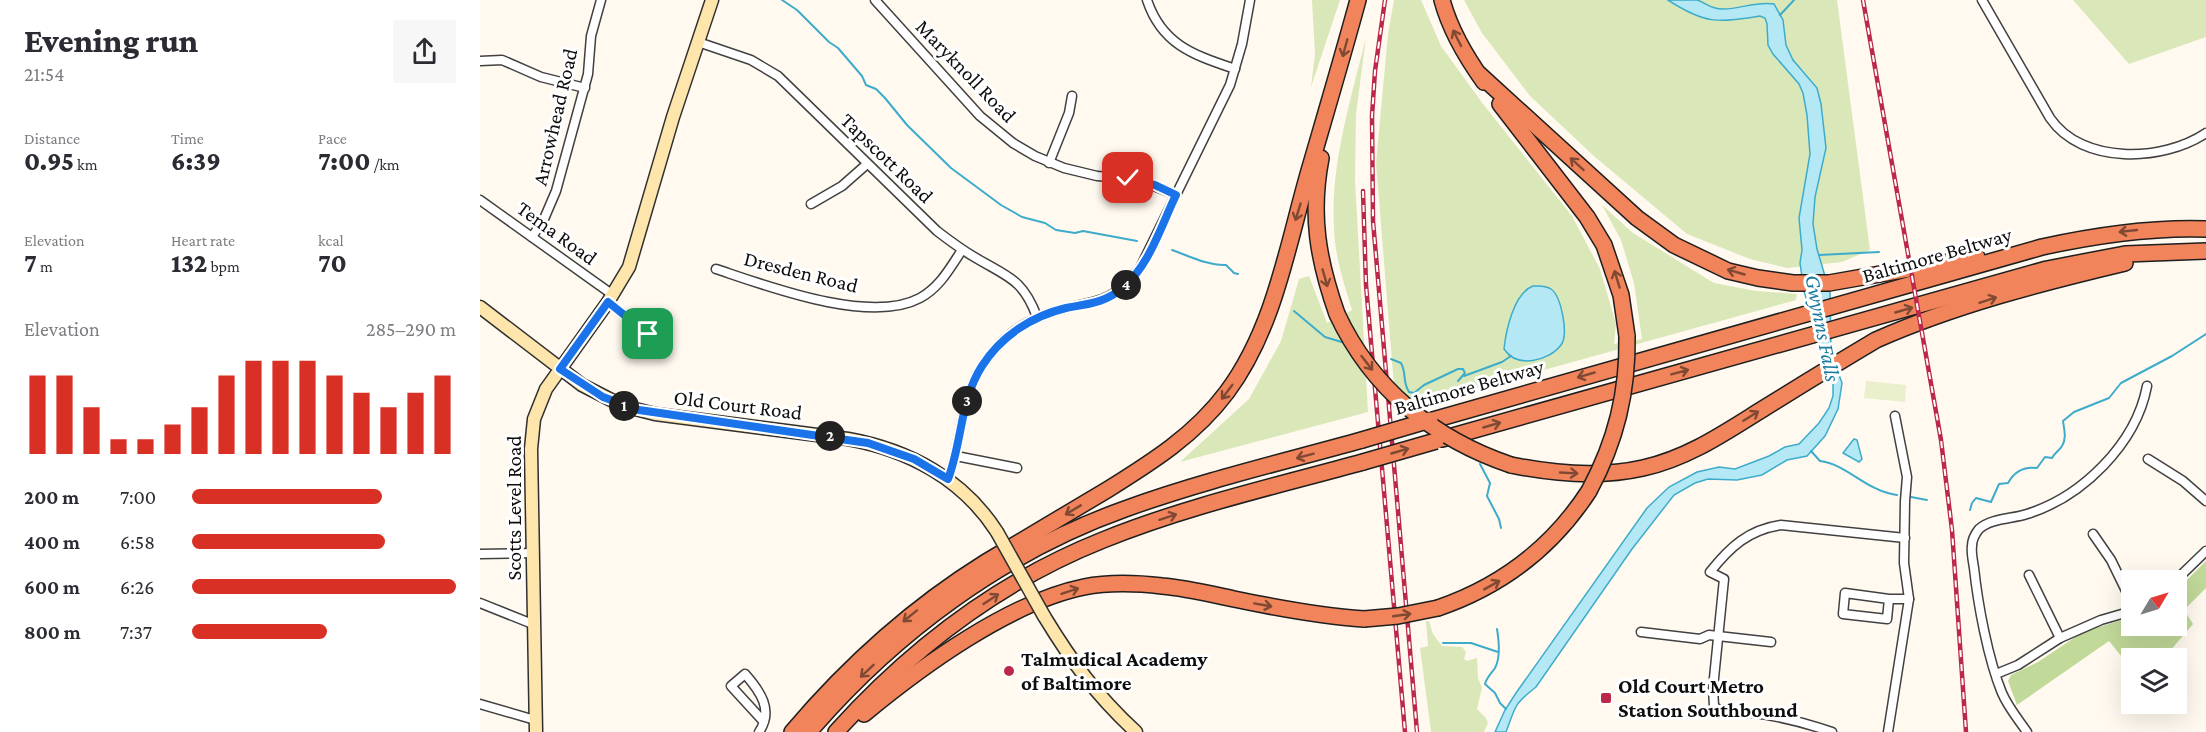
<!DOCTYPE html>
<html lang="en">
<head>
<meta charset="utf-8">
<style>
	body { margin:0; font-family:"Crimson Pro",serif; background:#f7f7f7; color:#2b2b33; height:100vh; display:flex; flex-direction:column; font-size:22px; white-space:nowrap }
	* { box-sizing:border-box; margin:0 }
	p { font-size:20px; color:#7c7c81 }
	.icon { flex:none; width:33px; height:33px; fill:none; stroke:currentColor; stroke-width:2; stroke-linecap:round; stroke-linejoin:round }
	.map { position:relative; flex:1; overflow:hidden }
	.sheet { display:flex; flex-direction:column; background:#fff; width:480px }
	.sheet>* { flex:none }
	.needle { width:39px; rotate:52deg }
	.fabs { position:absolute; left:1641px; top:570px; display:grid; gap:12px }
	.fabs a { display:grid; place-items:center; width:66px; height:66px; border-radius:0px; background:#fff; box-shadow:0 6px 24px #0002; font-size:30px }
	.pin { position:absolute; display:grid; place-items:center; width:51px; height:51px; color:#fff; margin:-26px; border-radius:12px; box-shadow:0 3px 9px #0006 }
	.km { position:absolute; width:30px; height:30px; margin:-15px; border-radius:50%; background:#222; color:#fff; font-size:16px; line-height:30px; text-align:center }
	.round { display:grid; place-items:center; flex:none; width:63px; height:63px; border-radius:0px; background:#f7f7f7 }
	.headline { display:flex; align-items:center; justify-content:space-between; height:102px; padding:0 24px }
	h1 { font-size:33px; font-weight:800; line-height:45px }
	.metrics { display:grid; grid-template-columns:repeat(3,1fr); gap:9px; height:102px; padding:6px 24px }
	.metrics div { display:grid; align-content:center }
	.metrics b { font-size:26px; font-weight:800 }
	.metrics small { font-size:16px; font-weight:400 }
	.metrics p { font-size:16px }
	.chart { height:168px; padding:12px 24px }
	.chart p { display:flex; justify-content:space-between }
	.chart svg { width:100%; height:108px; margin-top:6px; stroke:#d93025; stroke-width:6 }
	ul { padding:0 24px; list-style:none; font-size:20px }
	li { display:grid; grid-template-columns:96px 72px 1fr; align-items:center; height:45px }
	li i { height:15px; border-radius:8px; background:#d93025 }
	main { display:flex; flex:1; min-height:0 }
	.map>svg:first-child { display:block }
	.green { fill:#dae8b9 }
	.forest { fill:#c1d999 }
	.pitch { fill:#eaf0cb }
	.water { fill:#b5e8f5; stroke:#3daccb; stroke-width:1.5 }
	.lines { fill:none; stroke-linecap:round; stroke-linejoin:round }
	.stream { stroke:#3daccb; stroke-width:2 }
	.street-casing { stroke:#414141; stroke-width:11 }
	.secondary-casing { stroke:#303030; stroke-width:15 }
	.highway-casing { stroke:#1f1f1f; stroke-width:18 }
	.street { stroke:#fff; stroke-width:8 }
	.secondary { stroke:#fde5ab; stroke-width:12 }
	.highway { stroke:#f1845a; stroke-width:15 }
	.rail-casing { stroke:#bb284a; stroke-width:4.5 }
	.rail { stroke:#fff; stroke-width:2; stroke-dasharray:7; stroke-linecap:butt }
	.secondary-bridge-casing { stroke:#303030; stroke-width:15; stroke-linecap:butt }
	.highway-bridge-casing { stroke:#1f1f1f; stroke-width:18; stroke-linecap:butt }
	.secondary-bridge { stroke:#fde5ab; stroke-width:12 }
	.highway-bridge { stroke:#f1845a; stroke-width:15 }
	.oneway { stroke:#804934 }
	.route-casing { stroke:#fff; stroke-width:12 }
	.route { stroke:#1a73e8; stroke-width:8 }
	.poi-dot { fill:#bb284a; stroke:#fff; stroke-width:2 }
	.labels { text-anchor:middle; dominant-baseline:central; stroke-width:6; stroke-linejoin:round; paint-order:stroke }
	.street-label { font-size:21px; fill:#0e0e0e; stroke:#fff }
	.poi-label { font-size:21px; font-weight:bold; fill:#0e0e0e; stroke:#fff; text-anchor:start }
	.water-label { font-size:22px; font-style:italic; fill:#197b9d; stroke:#fff }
</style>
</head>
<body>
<main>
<section class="sheet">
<div class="headline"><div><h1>Evening run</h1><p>21:54</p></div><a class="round"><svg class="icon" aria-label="share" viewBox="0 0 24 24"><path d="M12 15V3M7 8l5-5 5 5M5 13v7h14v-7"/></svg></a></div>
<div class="metrics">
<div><p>Distance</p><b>0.95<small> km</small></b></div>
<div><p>Time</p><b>6:39</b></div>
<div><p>Pace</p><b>7:00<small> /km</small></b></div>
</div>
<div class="metrics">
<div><p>Elevation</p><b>7<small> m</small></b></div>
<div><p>Heart rate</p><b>132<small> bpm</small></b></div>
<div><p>kcal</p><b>70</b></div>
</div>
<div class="chart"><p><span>Elevation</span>285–290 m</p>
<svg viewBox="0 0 160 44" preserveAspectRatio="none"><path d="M5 44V12M15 44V12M25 44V25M35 44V38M45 44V38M55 44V32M65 44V25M75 44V12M85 44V6M95 44V6M105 44V6M115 44V12M125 44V19M135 44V25M145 44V19M155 44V12"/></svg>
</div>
<ul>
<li><b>200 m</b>7:00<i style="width:72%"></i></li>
<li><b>400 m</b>6:58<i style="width:73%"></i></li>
<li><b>600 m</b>6:26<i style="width:100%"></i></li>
<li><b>800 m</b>7:37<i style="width:51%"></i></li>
</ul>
</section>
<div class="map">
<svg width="1726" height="732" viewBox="0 0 1726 732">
	<rect width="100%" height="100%" fill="#fff9ef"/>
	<g class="green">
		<path d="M 832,0 L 860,0 L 831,87 L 835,54 Z"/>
		<path d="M 914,0 L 941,0 L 961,46 L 1003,104 L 1092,216 L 1120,269 L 1136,324 L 1134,344 L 1162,339 L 1154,283 L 1141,240 L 1122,205 L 1153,233 L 1234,283 L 1276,291 L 1317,294 L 1316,300 L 916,411 L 896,163 L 908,34 Z"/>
		<path d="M 984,0 L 1357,0 L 1390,250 L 1362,262 L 1307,268 L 1270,259 L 1207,234 L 1115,157 L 1050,96 L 1002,33 Z"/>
		<path d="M 1593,0 L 1726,0 L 1726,37 L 1649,64 Z"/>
		<path d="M 886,37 L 876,114 L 875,180 L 888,412 L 700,462 L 769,399 L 801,341 L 819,279 L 829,276 L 847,323 L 872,310 C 864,284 855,257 854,229 C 850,164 871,100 886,37 Z"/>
		<path d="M 946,621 L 949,621 L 953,634 L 962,646 L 982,647 L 986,652 L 984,659 L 987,661 L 997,658 L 998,678 L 1002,688 L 997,709 L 1006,718 L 1008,723 L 1004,732 L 951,732 L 940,648 L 948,646 Z"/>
	</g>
	<path class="forest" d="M 1726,561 L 1726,588 L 1704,610 L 1713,624 L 1684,658 L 1652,658 L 1651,668 L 1629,641 L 1537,705 L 1528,681 L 1531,675 L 1558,662 L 1603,632 L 1651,617 L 1652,626 L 1696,626 L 1697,590 Z"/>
	<path class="pitch" d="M 1386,381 L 1426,385 L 1425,402 L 1384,398 Z"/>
	<g class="water">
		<path d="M 1188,0 C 1196,0 1209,0 1217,0 C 1227,3 1229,9 1243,9 C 1261,9 1276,1 1294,4 L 1303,20 L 1306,45 L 1313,60 L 1337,88 L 1341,104 L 1346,148 L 1335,197 L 1333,224 L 1337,249 L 1350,293 L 1351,353 L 1362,383 L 1358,409 L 1345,436 L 1327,456 L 1307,460 L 1282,475 L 1257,480 L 1228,479 L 1215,483 L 1194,495 L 1152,549 L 1056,687 C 1033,705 1036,706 1026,732 L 1015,732 L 1025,710 L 1036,693 L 1167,508 L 1189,487 L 1217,472 L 1239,467 L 1255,469 L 1289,456 L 1305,447 L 1319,444 L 1339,423 L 1349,408 L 1353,396 L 1353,378 L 1345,361 L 1324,291 L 1320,263 L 1322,250 L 1319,218 L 1330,154 L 1327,115 L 1323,93 L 1319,84 L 1293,54 L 1288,45 L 1287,24 L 1285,18 L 1280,16 C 1237,23 1225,24 1188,0 Z"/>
		<path d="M 1053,286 C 1059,286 1065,285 1071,289 C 1081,296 1089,334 1081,345 C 1069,361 1037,369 1024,349 C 1026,330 1034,293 1053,286 Z"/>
		<path d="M 1374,439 L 1377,440 L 1382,459 L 1379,462 L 1363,453 Z"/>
	</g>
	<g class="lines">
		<g class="stream">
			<path d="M 302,0 L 317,10 L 349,42 L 358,48 L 382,76 L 386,85 L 396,89 L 405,98 L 427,125 L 471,168 L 521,205 L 542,217 L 565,223 L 576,230 L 595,233 L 603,231 L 657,241"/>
			<path d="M 1300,15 L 1314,0"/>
			<path d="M 692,250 C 709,256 729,266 746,265 L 754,273 L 758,274"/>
			<path d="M 1339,255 L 1399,252"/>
			<path d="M 814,311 L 845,337 L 865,343"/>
			<path d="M 911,359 L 921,363 C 927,374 922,381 929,392 L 934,393 L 944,385 L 978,369 L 983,369 L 985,373 L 978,381"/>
			<path d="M 984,376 L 1022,362 L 1031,356"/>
			<path d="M 1331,451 L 1340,461 C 1367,464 1386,491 1417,495"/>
			<path d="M 1000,464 L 1010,483 L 1007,496 L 1019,519 L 1021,528"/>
			<path d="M 1431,497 L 1447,500"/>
			<path d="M 1490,510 L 1492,503 L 1496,498 L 1511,502 L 1519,484 L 1528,483 C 1534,472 1543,466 1557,468 L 1565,457 L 1572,458 C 1575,452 1579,451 1582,446 C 1587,438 1584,429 1583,421 L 1594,412 L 1629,398 L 1641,383 L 1692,356 L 1726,334"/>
			<path d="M 1017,629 C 1019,641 1021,657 1015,668 C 1011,674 1007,677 1005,684 L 1015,693 L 1020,703 L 1026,709"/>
			<path d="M 963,643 L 991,643 L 1018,652"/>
		</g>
		<g class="street-casing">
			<g id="street">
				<path d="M 395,0 L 500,116 L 533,143 L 555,156 L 584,168 L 617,176 L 656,179 L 696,195"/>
				<path d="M 667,0 C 682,45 714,55 755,69"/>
				<path d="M 1502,0 L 1570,118 C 1602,165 1683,162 1726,133"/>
				<path d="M 218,42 L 271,60 L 298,76 L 457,231 C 470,241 482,250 496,258 C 528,277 543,279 557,317"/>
				<path d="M 0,61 L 22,60 L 61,77 L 105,88"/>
				<path d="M 569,163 L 589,113 L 592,96"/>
				<path d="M 0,200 L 133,295"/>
				<path d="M 331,204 L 362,186 L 387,164"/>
				<path d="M 52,237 L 64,219 L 76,191 L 108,74 L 111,36 L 121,0"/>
				<path d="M 236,269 C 287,286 390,325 440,298 C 460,287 470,268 482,250"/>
				<path d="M 128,302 L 168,334"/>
				<path d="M 476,456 L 537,468"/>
				<path d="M 1668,459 L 1703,481 L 1726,501"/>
				<path d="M 468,479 C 482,442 480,399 502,366 C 515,346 535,327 557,318 C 602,297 625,314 660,268 L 750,85 L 762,44 L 770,0"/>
				<path d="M 1613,534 L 1631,560 L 1652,603"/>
				<path d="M 0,554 L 53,553"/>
				<path d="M 1549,575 L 1580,638"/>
				<path d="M 1696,580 L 1726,551"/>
				<path d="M 1409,599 L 1407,619 L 1363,614 L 1365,593 L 1409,599 L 1429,599"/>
				<path d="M 0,603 L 55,625"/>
				<path d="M 1161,632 L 1220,639 L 1229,635 L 1291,642"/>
				<path d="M 1516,674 L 1538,665 L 1580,638 L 1621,620 L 1652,611"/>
				<path d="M 0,704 L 55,720"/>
				<path d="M 279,732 C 294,710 280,691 265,674 L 251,686 L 284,722"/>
				<path d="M 1352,732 C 1323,722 1296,715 1265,712 C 1254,712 1242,715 1234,706 L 1233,688 L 1244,579 L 1230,572 C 1250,547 1268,530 1301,525 L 1425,538"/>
				<path d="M 1408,732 L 1429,599 L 1424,563 L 1425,501 L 1427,477 L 1415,416"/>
				<path d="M 1547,732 C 1538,719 1528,707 1522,693 C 1508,659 1498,605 1494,568 C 1493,561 1491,553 1492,546 C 1492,540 1495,534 1499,529 C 1511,518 1532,519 1547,514 C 1602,497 1656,444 1667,386"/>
			</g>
		</g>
		<g class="secondary-casing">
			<g id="secondary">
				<path d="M 0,307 L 102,385 L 143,406 L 175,414 L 368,439 C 429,450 483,479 517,532"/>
				<path d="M 564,616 C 592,662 616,695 656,732"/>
				<path d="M 56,732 L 51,449 L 54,419 L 66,389 L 128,302 L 149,267 L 193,117 L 232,0"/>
			</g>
		</g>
		<g class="highway-casing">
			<g id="highway">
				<path d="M 962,0 C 970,30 986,57 1004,82"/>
				<path d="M 999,74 L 1157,218 L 1194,245 L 1248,271 L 1278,278 L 1313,283 L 1349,283 L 1497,257"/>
				<path d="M 1020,104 L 1107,217 L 1124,245 L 1141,295 L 1147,336"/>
				<path d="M 841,158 C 830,215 838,260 857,314"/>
				<path d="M 953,420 L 1562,247 C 1617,235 1670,227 1726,229"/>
				<path d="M 962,439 L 1567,269 L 1645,254 L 1726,251"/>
				<path d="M 1031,465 C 1075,474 1119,478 1163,468 C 1209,458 1247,431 1286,407 C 1323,384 1359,362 1396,340 C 1475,305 1561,283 1645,263"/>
				<path d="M 958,608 C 1022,586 1072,548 1109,491"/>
				<path d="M 384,714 C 442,666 530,602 604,587 C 629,582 656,583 682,586 C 706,588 730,594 754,599 C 797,608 840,616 884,619"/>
				<path d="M 312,732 C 368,666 432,608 506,562 C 546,538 587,514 627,490 C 672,462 715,435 747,392 C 796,326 808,241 831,164 C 847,109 863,55 878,0"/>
				<path d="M 329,732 C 414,633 522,553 645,509 C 722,481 803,462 882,440"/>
				<path d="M 356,732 C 430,650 520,581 623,540 C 707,506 796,486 883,462"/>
			</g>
		</g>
		<use href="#street" class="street"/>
		<use href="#secondary" class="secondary"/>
		<use href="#highway" class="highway"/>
		<g class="rail-casing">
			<g id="rail">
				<path d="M 905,0 L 895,71 L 892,116 L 893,221 L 937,732"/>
				<path d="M 1383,0 L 1461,440 L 1472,530 L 1486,732"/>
				<path d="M 883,191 L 886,285 L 925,732"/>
			</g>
		</g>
		<use href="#rail" class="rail"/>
		<g class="secondary-bridge-casing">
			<path id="secondary-bridge" d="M 517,532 L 564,616"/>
		</g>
		<g class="highway-bridge-casing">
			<g id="highway-bridge">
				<path d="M 857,314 C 892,389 954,439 1031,465"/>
				<path d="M 882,440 L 950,420"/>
				<path d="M 883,462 L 956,441"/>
				<path d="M 1109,491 C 1136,441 1148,392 1147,336"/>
				<path d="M 884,619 L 918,616 L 958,608"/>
			</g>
		</g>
		<use href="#secondary-bridge" class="secondary-bridge"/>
		<use href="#highway-bridge" class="highway-bridge"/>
	</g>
	<defs><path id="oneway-shaft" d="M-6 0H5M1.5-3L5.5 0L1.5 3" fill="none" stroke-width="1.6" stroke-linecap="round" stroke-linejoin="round" transform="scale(1.5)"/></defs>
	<g class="oneway">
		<use href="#oneway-shaft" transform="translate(977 38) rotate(-117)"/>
		<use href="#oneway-shaft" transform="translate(865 48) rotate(105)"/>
		<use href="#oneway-shaft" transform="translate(1097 164) rotate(-138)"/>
		<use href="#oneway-shaft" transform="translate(818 212) rotate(107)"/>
		<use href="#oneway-shaft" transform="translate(1648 231) rotate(174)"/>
		<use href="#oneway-shaft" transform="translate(1256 272) rotate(-164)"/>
		<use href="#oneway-shaft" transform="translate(845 278) rotate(74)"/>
		<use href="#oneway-shaft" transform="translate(1137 279) rotate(-107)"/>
		<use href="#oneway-shaft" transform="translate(1508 300) rotate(-18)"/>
		<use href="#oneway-shaft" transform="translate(1424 310) rotate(-16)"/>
		<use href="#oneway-shaft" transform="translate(887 363) rotate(52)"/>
		<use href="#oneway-shaft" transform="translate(1200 372) rotate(-15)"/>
		<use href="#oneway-shaft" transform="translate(1106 375) rotate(164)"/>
		<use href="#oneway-shaft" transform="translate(747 392) rotate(127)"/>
		<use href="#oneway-shaft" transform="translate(1271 416) rotate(-32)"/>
		<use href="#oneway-shaft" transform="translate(1012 425) rotate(-16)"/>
		<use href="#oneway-shaft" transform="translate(920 451) rotate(-16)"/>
		<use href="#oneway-shaft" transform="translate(825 456) rotate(165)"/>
		<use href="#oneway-shaft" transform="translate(1089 473) rotate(3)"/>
		<use href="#oneway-shaft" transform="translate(593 510) rotate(149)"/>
		<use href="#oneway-shaft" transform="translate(688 517) rotate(-18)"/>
		<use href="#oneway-shaft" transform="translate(1012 585) rotate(-29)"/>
		<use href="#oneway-shaft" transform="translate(590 591) rotate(-18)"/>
		<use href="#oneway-shaft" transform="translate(511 599) rotate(-33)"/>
		<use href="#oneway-shaft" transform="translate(783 605) rotate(10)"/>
		<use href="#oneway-shaft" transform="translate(922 615) rotate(-8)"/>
		<use href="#oneway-shaft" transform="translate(430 616) rotate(141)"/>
		<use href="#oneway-shaft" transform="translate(387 671) rotate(137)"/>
	</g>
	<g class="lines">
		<g class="route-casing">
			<path id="route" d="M 168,334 L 128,302 L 80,369 L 123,397 L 159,410 L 388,443 L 434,459 L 468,479 C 482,443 480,400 502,366 C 521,336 552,316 586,308 C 606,304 625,303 641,289 C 669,267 681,226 696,195 L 675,185 L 648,178"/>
		</g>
		<use href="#route" class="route"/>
	</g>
	<g class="poi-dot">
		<circle cx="529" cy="671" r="6"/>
		<rect x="1120" y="692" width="12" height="12" rx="3"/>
	</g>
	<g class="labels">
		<g class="street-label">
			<text transform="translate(486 71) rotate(46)">Maryknoll Road</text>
			<text transform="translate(75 117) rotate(-77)">Arrowhead Road</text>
			<text transform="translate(407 158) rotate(44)">Tapscott Road</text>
			<text transform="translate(77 233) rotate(36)">Tema Road</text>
			<text transform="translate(1457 255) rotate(-16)">Baltimore Beltway</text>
			<text transform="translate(321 272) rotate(14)">Dresden Road</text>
			<text transform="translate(989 387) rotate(-16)">Baltimore Beltway</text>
			<text transform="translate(258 405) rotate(7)">Old Court Road</text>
			<text transform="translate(34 508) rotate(-90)">Scotts Level Road</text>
		</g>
		<g class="poi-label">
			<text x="541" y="659">Talmudical Academy<tspan x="541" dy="24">of Baltimore</tspan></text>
			<text x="1138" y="686">Old Court Metro<tspan x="1138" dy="24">Station Southbound</tspan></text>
		</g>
		<g class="water-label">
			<text transform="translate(1343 328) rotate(79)">Gwynns Falls</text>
		</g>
	</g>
</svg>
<div class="fabs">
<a><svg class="needle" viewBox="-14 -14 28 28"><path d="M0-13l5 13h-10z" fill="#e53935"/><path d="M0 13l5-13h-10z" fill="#7c7c81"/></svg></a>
<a><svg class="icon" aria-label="layers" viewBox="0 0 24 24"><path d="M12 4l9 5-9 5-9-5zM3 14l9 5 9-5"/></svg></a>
</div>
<div class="pin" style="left:168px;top:334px;background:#1e9e55"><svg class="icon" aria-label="arrive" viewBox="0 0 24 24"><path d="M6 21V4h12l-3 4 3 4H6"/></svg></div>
<div class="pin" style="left:648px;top:178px;background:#d93025"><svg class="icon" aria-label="check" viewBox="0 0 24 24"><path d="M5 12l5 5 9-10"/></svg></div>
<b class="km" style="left:144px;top:406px">1</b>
<b class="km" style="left:350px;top:436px">2</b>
<b class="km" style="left:487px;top:401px">3</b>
<b class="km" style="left:646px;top:285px">4</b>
</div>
</main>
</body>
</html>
